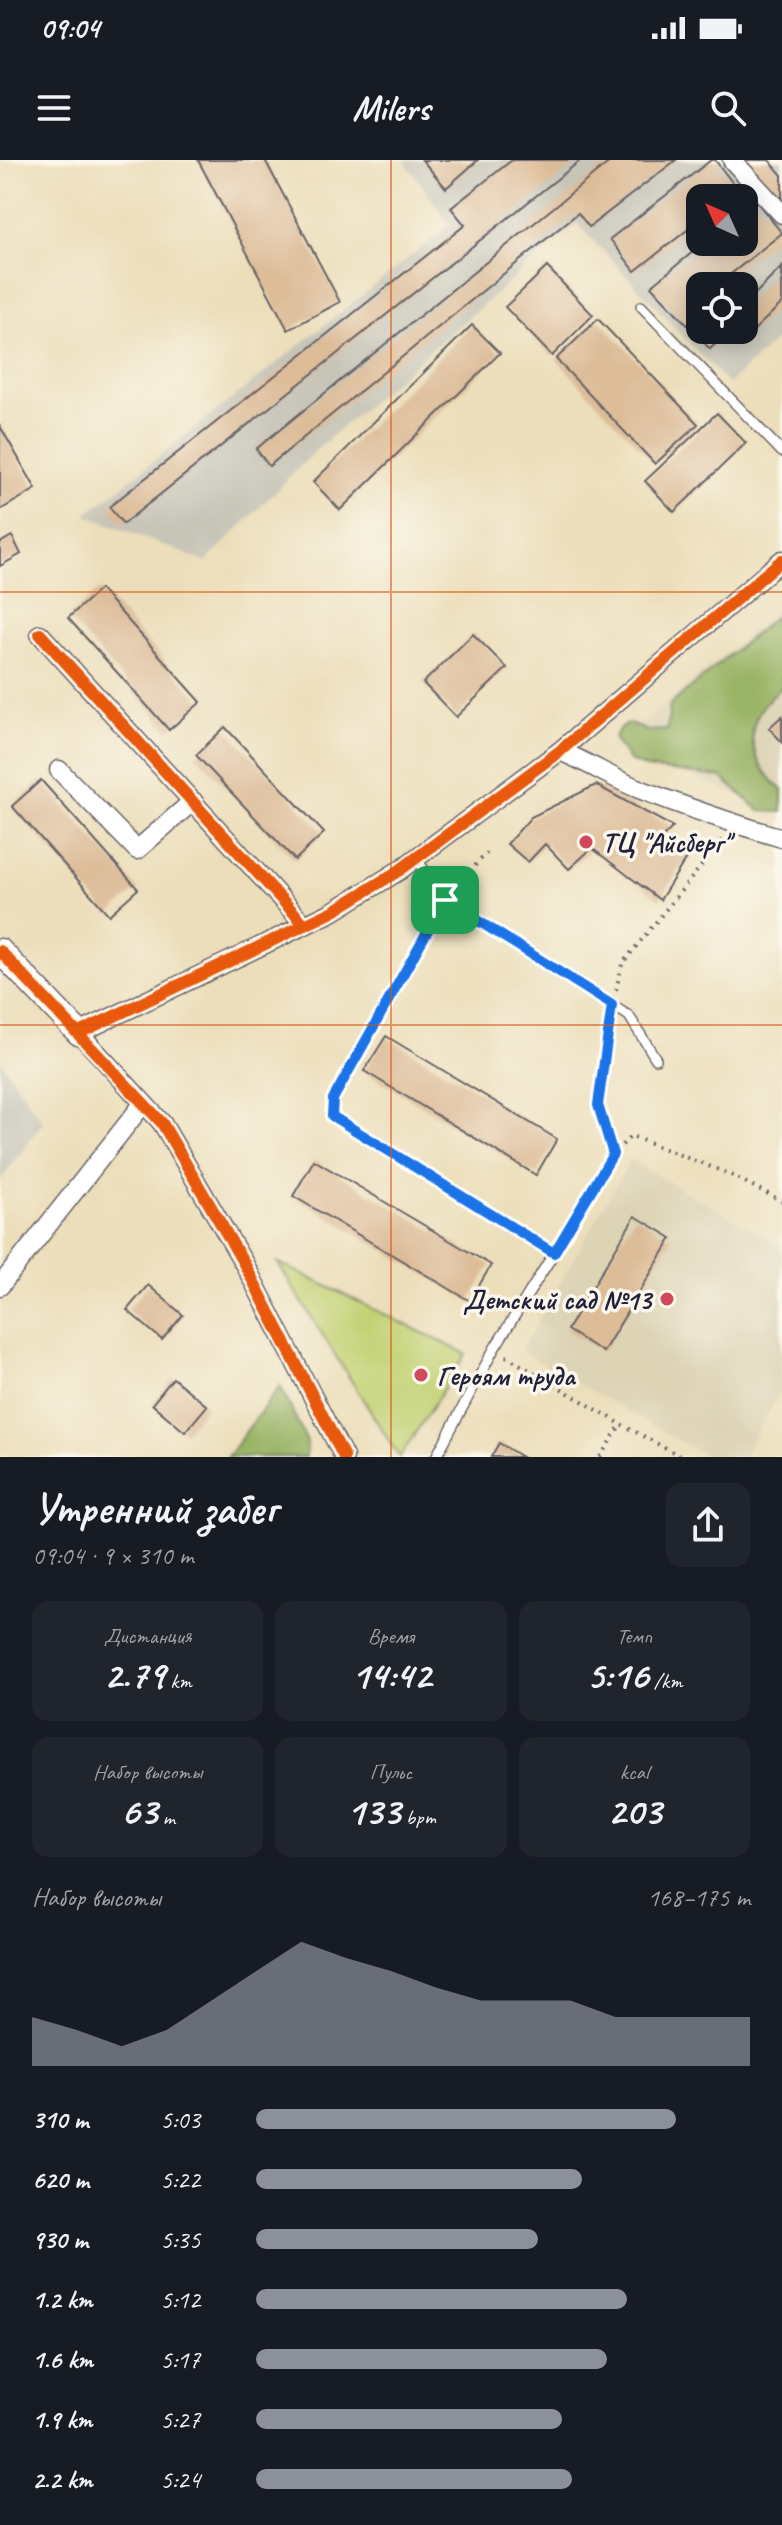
<!DOCTYPE html>
<html lang="ru">
<head>
<meta charset="utf-8">
<style>
	body { margin:0; font-family:Caveat,sans-serif; background:#20242c; color:#f1f3f6; height:100vh; display:flex; flex-direction:column; font-size:30px; white-space:nowrap }
	* { box-sizing:border-box; margin:0 }
	p { font-size:26px; color:#9ea1a6 }
	.icon { flex:none; width:44px; height:44px; fill:none; stroke:currentColor; stroke-width:2; stroke-linecap:round; stroke-linejoin:round }
	.map { position:relative; height:1297px; overflow:hidden }
	.sheet { display:flex; flex-direction:column; background:#171b24; flex:1 }
	.sheet>* { flex:none }
	.needle { width:52px; rotate:315deg }
	.tools { position:absolute; left:686px; top:24px; display:grid; gap:16px }
	.tools a { display:grid; place-items:center; width:72px; height:72px; border-radius:16px; background:#171b24; box-shadow:0 4px 20px #0003; font-size:40px }
	.pin { position:absolute; display:grid; place-items:center; width:68px; height:68px; color:#fff; margin:-34px; border-radius:16px; box-shadow:0 4px 12px #0006 }
	.round { display:grid; place-items:center; flex:none; width:84px; height:84px; border-radius:16px; background:#20242c }
	.summary { display:flex; align-items:center; justify-content:space-between; height:136px; padding:0 32px }
	h1 { font-size:44px; font-weight:800; line-height:60px }
	.figures { display:grid; grid-template-columns:repeat(3,1fr); gap:12px; height:136px; padding:8px 32px }
	.figures div { display:grid; align-content:center; border-radius:16px; background:#20242c; text-align:center }
	.figures b { font-size:40px; font-weight:800 }
	.figures small { font-size:22px; font-weight:400 }
	.figures p { font-size:22px }
	.chart { height:224px; padding:16px 32px }
	.chart p { display:flex; justify-content:space-between }
	.chart svg { width:100%; height:144px; margin-top:8px; fill:#8c9099; opacity:.7 }
	ul { padding:0 32px; list-style:none; font-size:26px }
	li { display:grid; grid-template-columns:128px 96px 1fr; align-items:center; height:60px }
	li i { height:20px; border-radius:10px; background:#8c9099 }
	.status { display:flex; justify-content:space-between; align-items:center; height:56px; padding:0 40px; background:#171b24; direction:ltr }
	.status svg { height:22px; fill:currentColor }
	header { display:flex; justify-content:space-between; align-items:center; height:104px; padding:0 32px; background:#171b24; font-size:36px; font-weight:800 }
	.map>svg:first-child { display:block }
	.built { fill:#ddd3b5 }
	.industrial { fill:#c7c4b8; fill-rule:evenodd }
	.green { fill:#c3d274; stroke:#727a58; stroke-width:2 }
	.forest { fill:#9ab466; stroke:#5e6b50; stroke-width:2 }
	.building { fill:#ddbc98 }
	.lines { fill:none; stroke-linecap:round; stroke-linejoin:round }
	.service-casing { stroke:#696467; stroke-width:12 }
	.minor-casing { stroke:#696467; stroke-width:21 }
	.tertiary-casing { stroke:#696467; stroke-width:27 }
	.path { stroke:#696467; stroke-width:4; stroke-dasharray:2 6; stroke-linecap:butt }
	.service { stroke:#fff; stroke-width:9 }
	.minor { stroke:#fff; stroke-width:18 }
	.tertiary { stroke:#fff; stroke-width:24 }
	.cycleway-casing { stroke:#fbf7ec; stroke-width:17 }
	.cycleway { stroke:#e8590c; stroke-width:12 }
	.route-casing { stroke:#fff; stroke-width:16 }
	.route { stroke:#1a73e8; stroke-width:10 }
	.grid { fill:none; stroke:#d45411; stroke-width:2; stroke-opacity:0.55 }
	.poi-dot { fill:#d1495b; stroke:#fbf7ec; stroke-width:3 }
	.labels { text-anchor:middle; dominant-baseline:central; stroke-width:7; stroke-linejoin:round; paint-order:stroke }
	.poi-label { font-size:28px; font-weight:bold; fill:#22223b; stroke:#fbf7ec; text-anchor:start }
</style>
</head>
<body>
<div class="status"><b>09:04</b><svg viewBox="0 0 49 12"><path d="M0 12V9h3v3zM5 12V6h3v6zM10 12V3h3v9zM15 12V0h3v12zM26 1h20v11H26zM47 4h2v5h-2z"/></svg></div>
<header><svg class="icon" aria-label="menu" viewBox="0 0 24 24"><path d="M4 6h16M4 12h16M4 18h16"/></svg>Milers<svg class="icon" aria-label="search" viewBox="0 0 24 24"><circle cx="10" cy="10" r="6"/><path d="M15 15l6 6"/></svg></header>
<div class="map">
<svg width="782" height="1297" viewBox="0 0 782 1297">
	<rect width="100%" height="100%" fill="#fbf7ec"/>
	<filter id="ink" filterUnits="userSpaceOnUse"><feTurbulence type="fractalNoise" baseFrequency=".0125" numOctaves="2"/><feDisplacementMap in="SourceGraphic" scale="16" xChannelSelector="R" yChannelSelector="G"/><feConvolveMatrix kernelMatrix="1 2 1 2 8 2 1 2 1" color-interpolation-filters="sRGB"/></filter>
	<filter id="wash" filterUnits="userSpaceOnUse"><feTurbulence type="fractalNoise" baseFrequency=".006" numOctaves="4" result="noise"/><feDisplacementMap in="SourceGraphic" scale="32" xChannelSelector="R" yChannelSelector="G"/><feGaussianBlur stdDeviation="1.8" result="paint"/><feColorMatrix in="noise" values="0 0 0 0 0 0 0 0 0 0 0 0 0 0 0 0 0 1.4 0 .05"/><feComposite in="paint" operator="in"/></filter>
	<g filter="url(#wash)">
		<rect width="100%" height="100%" fill="#ecdeba"/>
		<g class="built">
			<path d="M 782,446 L 782,651 L 613,588 Z"/>
			<path d="M 630,1000 L 782,1086 L 782,1228 L 743,1297 L 708,1297 L 521,1191 Z"/>
		</g>
		<g class="industrial">
			<path d="M 404,0 L 782,0 L 782,174 L 728,224 L 577,63 L 319,287 L 206,402 L 86,355 L 450,65 ZM 700,38 L 744,38 L 744,82 L 700,82 ZM 700,126 L 744,126 L 744,170 L 700,170 Z"/>
			<path d="M 0,900 L 43,962 L 0,1021 Z"/>
		</g>
		<path class="green" d="M 277,1102 L 466,1194 L 400,1297 L 399,1297 Z"/>
		<g class="forest">
			<path d="M 782,451 L 782,527 C 741,559 744,596 782,630 L 782,652 L 760,651 L 721,617 L 646,608 L 629,601 L 614,578 L 619,569 L 630,563 L 647,571 L 667,570 L 670,545 Z"/>
			<path d="M 280,1226 L 307,1282 L 306,1297 L 227,1297 Z"/>
		</g>
		<g id="blocks">
			<g class="building">
				<path d="M 198,0 L 265,0 L 340,142 L 288,170 Z"/>
				<path d="M 422,0 L 478,0 L 446,28 Z"/>
				<path d="M 512,0 L 581,0 L 123,364 L 109,347 L 465,65 L 451,48 Z"/>
				<path d="M 612,0 L 676,0 L 589,67 L 578,53 L 269,306 L 256,289 Z"/>
				<path d="M 711,0 L 715,0 L 738,30 L 728,38 L 700,38 L 700,60 L 635,111 L 610,79 Z"/>
				<path d="M 741,0 L 769,0 L 782,15 L 782,37 L 777,42 Z"/>
				<path d="M 756,41 L 782,73 L 716,126 L 700,126 L 700,139 L 696,142 L 700,146 L 700,170 L 722,170 L 726,174 L 710,189 L 651,126 L 705,82 L 744,82 L 744,51 Z"/>
				<path d="M 547,107 L 593,155 L 552,196 L 505,147 Z"/>
				<path d="M 782,107 L 782,143 L 749,175 L 744,169 L 744,145 Z"/>
				<path d="M 598,159 L 698,264 L 655,304 L 556,199 Z"/>
				<path d="M 472,165 L 500,193 L 340,350 L 313,322 Z"/>
				<path d="M 717,253 L 746,283 L 674,352 L 645,321 Z"/>
				<path d="M 0,266 L 36,329 L 0,350 Z"/>
				<path d="M 12,376 L 21,394 L 0,406 L 0,383 Z"/>
				<path d="M 100,429 L 201,542 L 169,570 L 68,458 Z"/>
				<path d="M 473,474 L 507,508 L 456,557 L 423,523 Z"/>
				<path d="M 782,556 L 782,582 L 769,568 Z"/>
				<path d="M 225,567 L 324,673 L 295,700 L 196,595 Z"/>
				<path d="M 41,620 L 138,729 L 109,755 L 12,646 Z"/>
				<path d="M 596,625 L 673,667 L 660,680 L 687,697 L 660,740 L 592,688 L 569,709 L 545,684 L 528,702 L 507,684 L 531,657 Z"/>
				<path d="M 386,876 L 557,979 L 536,1015 L 364,911 Z"/>
				<path d="M 314,1000 L 491,1105 L 470,1141 L 293,1036 Z"/>
				<path d="M 635,1056 L 672,1078 L 603,1192 L 567,1170 Z"/>
				<path d="M 148,1125 L 183,1155 L 162,1180 L 127,1150 Z"/>
				<path d="M 173,1218 L 207,1246 L 185,1272 L 152,1244 Z"/>
				<path d="M 499,1283 L 522,1297 L 491,1297 Z"/>
			</g>
		</g>
	</g>
	<g filter="url(#ink)">
		<use href="#blocks" fill-opacity="0" stroke="#696467" stroke-width="2"/>
		<g class="lines">
			<g class="service-casing">
				<g id="service">
					<path d="M 641,146 L 782,292"/>
					<path d="M 416,698 L 445,740 L 629,856 L 656,899"/>
					<path d="M 332,956 L 554,1093 L 494,1189 L 436,1297"/>
					<path d="M 554,1093 L 613,994"/>
				</g>
			</g>
			<g class="minor-casing">
				<g id="minor">
					<path d="M 732,0 L 782,54"/>
					<path d="M 40,474 L 305,765"/>
					<path d="M 560,591 C 587,602 612,618 639,629 C 686,647 734,664 782,678"/>
					<path d="M 59,610 L 137,690 L 193,641"/>
					<path d="M 0,1126 L 143,944"/>
					<path d="M 344,1297 L 246,1107 L 162,963 L 79,873 L 332,752 L 400,710 L 560,591 L 782,400"/>
				</g>
			</g>
			<g class="tertiary-casing">
				<path id="tertiary" d="M 0,791 L 79,873"/>
			</g>
			<g class="path">
				<path d="M 453,729 L 487,693"/>
				<path d="M 616,830 L 622,804 L 723,679"/>
				<path d="M 333,941 L 440,750"/>
				<path d="M 610,983 L 598,945 L 610,862"/>
				<path d="M 622,985 L 631,976 L 729,1014 L 782,1041"/>
				<path d="M 506,1196 L 621,1264"/>
				<path d="M 600,1297 L 621,1264 L 682,1297"/>
			</g>
			<use href="#service" class="service"/>
			<use href="#minor" class="minor"/>
			<use href="#tertiary" class="tertiary"/>
			<g class="cycleway-casing">
				<g id="cycleway">
					<path d="M 40,474 L 305,765"/>
					<path d="M 0,791 L 162,963 L 246,1107 L 344,1297"/>
					<path d="M 79,873 L 332,752 L 400,710 L 560,591 L 782,400"/>
				</g>
			</g>
			<use href="#cycleway" class="cycleway"/>
		</g>
	</g>
	<g class="lines" filter="url(#ink)">
		<g class="route-casing">
			<path id="route" d="M 445,740 L 612,845 L 598,945 L 613,994 L 554,1093 L 332,956 L 333,939 Z"/>
		</g>
		<use href="#route" class="route"/>
	</g>
	<path class="grid" d="M 391,0 L 391,1297M 0,432 L 782,432M 0,865 L 782,865"/>
	<g class="poi-dot">
		<circle cx="586" cy="682" r="8"/>
		<circle cx="667" cy="1139" r="8"/>
		<circle cx="421" cy="1215" r="8"/>
	</g>
	<g class="labels">
		<g class="poi-label">
			<text x="602" y="682">ТЦ "Айсберг"</text>
			<text x="651" y="1139" text-anchor="end">Детский сад №13</text>
			<text x="437" y="1215">Героям труда</text>
		</g>
	</g>
</svg>
<div class="tools">
<a><svg class="needle" viewBox="-14 -14 28 28"><path d="M0-13l5 13h-10z" fill="#e53935"/><path d="M0 13l5-13h-10z" fill="#9ea1a6"/></svg></a>
<a><svg class="icon" aria-label="locate" viewBox="0 0 24 24"><circle cx="12" cy="12" r="6"/><path d="M12 2v4M12 18v4M2 12h4M18 12h4"/></svg></a>
</div>
<div class="pin" style="left:445px;top:740px;background:#1e9e55"><svg class="icon" aria-label="arrive" viewBox="0 0 24 24"><path d="M6 21V4h12l-3 4 3 4H6"/></svg></div>
</div>
<section class="sheet">
<div class="summary"><div><h1>Утренний забег</h1><p>09:04 · 9 × 310 m</p></div><a class="round"><svg class="icon" aria-label="share" viewBox="0 0 24 24"><path d="M12 15V3M7 8l5-5 5 5M5 13v7h14v-7"/></svg></a></div>
<div class="figures">
<div><p>Дистанция</p><b>2.79<small> km</small></b></div>
<div><p>Время</p><b>14:42</b></div>
<div><p>Темп</p><b>5:16<small> /km</small></b></div>
</div>
<div class="figures">
<div><p>Набор высоты</p><b>63<small> m</small></b></div>
<div><p>Пульс</p><b>133<small> bpm</small></b></div>
<div><p>kcal</p><b>203</b></div>
</div>
<div class="chart"><p><span>Набор высоты</span>168–175 m</p>
<svg viewBox="0 0 160 44" preserveAspectRatio="none"><path d="M0 44V29L10 33L20 38L30 33L40 24L50 15L60 6L70 11L80 15L90 20L100 24L110 24L120 24L130 29L140 29L150 29L160 29V44z"/></svg>
</div>
<ul>
<li><b>310 m</b>5:03<i style="width:85%"></i></li>
<li><b>620 m</b>5:22<i style="width:66%"></i></li>
<li><b>930 m</b>5:35<i style="width:57%"></i></li>
<li><b>1.2 km</b>5:12<i style="width:75%"></i></li>
<li><b>1.6 km</b>5:17<i style="width:71%"></i></li>
<li><b>1.9 km</b>5:27<i style="width:62%"></i></li>
<li><b>2.2 km</b>5:24<i style="width:64%"></i></li>
</ul>
</section>
</body>
</html>
